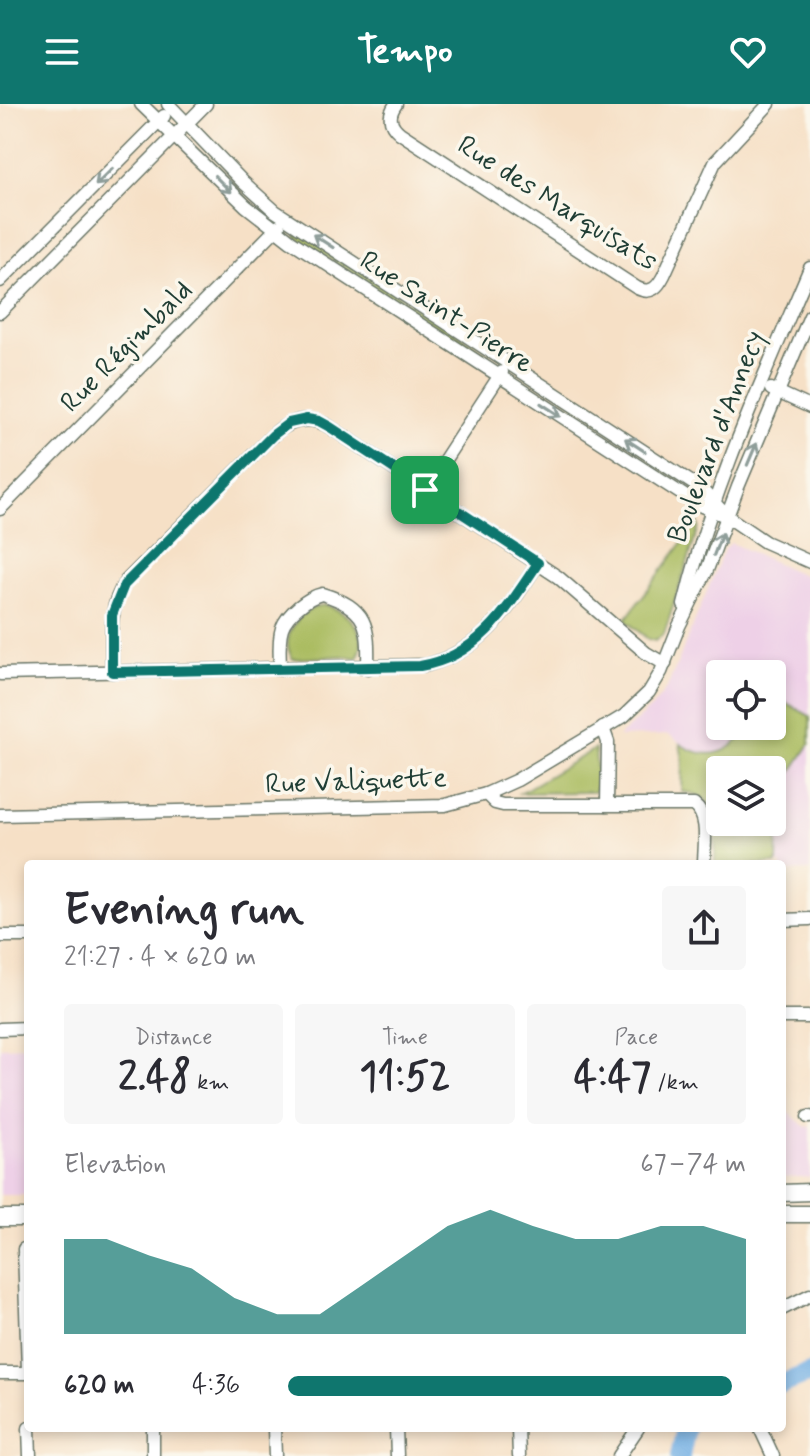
<!DOCTYPE html>
<html lang="en">
<head>
<meta charset="utf-8">
<style>
	body { margin:0; font-family:Mynerve,sans-serif; background:#f7f7f7; color:#2b2b33; height:100vh; display:flex; flex-direction:column; font-size:30px; white-space:nowrap }
	* { box-sizing:border-box; margin:0 }
	p { font-size:26px; color:#7c7c81 }
	.icon { flex:none; width:44px; height:44px; fill:none; stroke:currentColor; stroke-width:2; stroke-linecap:round; stroke-linejoin:round }
	.map { position:relative; flex:1; overflow:hidden }
	.sheet { position:absolute; left:24px; top:756px; width:762px; height:572px; display:flex; flex-direction:column; background:#fff; border-radius:8px; box-shadow:0 4px 12px #0003 }
	.sheet>* { flex:none }
	.tools { position:absolute; left:706px; top:556px; display:grid; gap:16px }
	.tools a { display:grid; place-items:center; width:80px; height:80px; border-radius:8px; background:#fff; box-shadow:0 4px 12px #0003; font-size:40px }
	.pin { position:absolute; display:grid; place-items:center; width:68px; height:68px; color:#fff; margin:-34px; border-radius:16px; box-shadow:0 4px 12px #0006 }
	.round { display:grid; place-items:center; flex:none; width:84px; height:84px; border-radius:8px; background:#f7f7f7 }
	.head { display:flex; align-items:center; justify-content:space-between; height:136px; padding:0 40px }
	h1 { font-size:44px; font-weight:800; line-height:60px }
	.stats { display:grid; grid-template-columns:repeat(3,1fr); gap:12px; height:136px; padding:8px 40px }
	.stats div { display:grid; align-content:center; border-radius:8px; background:#f7f7f7; text-align:center }
	.stats b { font-size:40px; font-weight:800 }
	.stats small { font-size:22px; font-weight:400 }
	.stats p { font-size:22px }
	.chart { height:224px; padding:16px 40px }
	.chart p { display:flex; justify-content:space-between }
	.chart svg { width:100%; height:144px; margin-top:8px; fill:#0f766e; opacity:.7 }
	ul { padding:0 40px; list-style:none; font-size:26px }
	li { display:grid; grid-template-columns:128px 96px 1fr; align-items:center; height:60px }
	li i { height:20px; border-radius:10px; background:#0f766e }
	header { display:flex; justify-content:space-between; align-items:center; height:104px; padding:0 40px; background:#0f766e; color:#fff; font-size:36px; font-weight:800 }
	.map>svg:first-child { display:block }
	.built { fill:#eed0e7 }
	.green { fill:#aabc60; stroke:#647c4a; stroke-width:2; fill-rule:evenodd }
	.lines { fill:none; stroke-linecap:round; stroke-linejoin:round }
	.river { stroke:#72afe4; stroke-width:20 }
	.minor-casing { stroke:#6a7667; stroke-width:15 }
	.major-casing { stroke:#6a7667; stroke-width:19 }
	.minor { stroke:#fff; stroke-width:12 }
	.major { stroke:#fff; stroke-width:16 }
	.oneway { stroke:#8f9e9a }
	.route-casing { stroke:#fff; stroke-width:16 }
	.route { stroke:#0f766e; stroke-width:10 }
	.labels { text-anchor:middle; dominant-baseline:central; stroke-width:7; stroke-linejoin:round; paint-order:stroke }
	.street-label { font-size:28px; fill:#1f3d34; stroke:#fbf7ec }
</style>
</head>
<body>
<header><svg class="icon" aria-label="menu" viewBox="0 0 24 24"><path d="M4 6h16M4 12h16M4 18h16"/></svg>Tempo<svg class="icon" aria-label="heart" viewBox="0 0 24 24"><path d="M12 20l-8-8c-3-5 5-10 8-4 3-6 11-1 8 4z"/></svg></header>
<div class="map">
<svg width="810" height="1352" viewBox="0 0 810 1352">
	<rect width="100%" height="100%" fill="#fbf7ec"/>
	<filter id="ink" filterUnits="userSpaceOnUse"><feTurbulence type="fractalNoise" baseFrequency=".0125" numOctaves="2"/><feDisplacementMap in="SourceGraphic" scale="16" xChannelSelector="R" yChannelSelector="G"/><feConvolveMatrix kernelMatrix="1 2 1 2 8 2 1 2 1" color-interpolation-filters="sRGB"/></filter>
	<filter id="wash" filterUnits="userSpaceOnUse"><feTurbulence type="fractalNoise" baseFrequency=".006" numOctaves="4" result="noise"/><feDisplacementMap in="SourceGraphic" scale="32" xChannelSelector="R" yChannelSelector="G"/><feGaussianBlur stdDeviation="1.8" result="paint"/><feColorMatrix in="noise" values="0 0 0 0 0 0 0 0 0 0 0 0 0 0 0 0 0 1.4 0 .05"/><feComposite in="paint" operator="in"/></filter>
	<g filter="url(#wash)">
		<rect width="100%" height="100%" fill="#f6e0c6"/>
		<g class="built">
			<path d="M 731,439 L 810,474 L 810,612 L 772,591 L 772,570 L 720,570 L 720,622 L 750,622 L 742,635 L 733,643 L 714,650 L 702,649 L 688,645 L 669,631 L 618,633 L 652,603 L 667,584 L 724,446 Z"/>
			<path d="M 810,640 L 810,767 L 782,768 L 782,760 L 777,760 L 779,687 Z"/>
			<path d="M 28,942 L 28,1091 L 0,1091 L 0,943 Z"/>
			<path d="M 782,993 L 788,993 L 788,1008 L 804,1022 L 810,1023 L 810,1073 L 782,1073 Z"/>
		</g>
		<g class="green">
			<path d="M 299,127 L 489,251 L 485,256 L 296,133 Z"/>
			<path d="M 698,418 L 699,423 L 664,530 L 655,537 L 648,535 L 625,516 Z"/>
			<path d="M 326,501 C 349,509 371,529 357,554 L 342,552 L 293,555 C 277,533 302,502 326,501 Z"/>
			<path d="M 772,591 L 810,612 L 810,640 L 779,687 L 777,760 L 715,760 C 715,730 724,689 682,688 L 683,656 L 680,640 C 709,659 733,649 750,622 L 772,622 ZM 720,666 L 772,666 L 772,718 L 720,718 Z"/>
			<path d="M 595,645 L 598,680 L 594,688 L 520,689 Z"/>
		</g>
		<g class="lines">
			<g class="river">
				<path d="M 782,1280 L 810,1269"/>
				<path d="M 680,1352 L 686,1324"/>
			</g>
		</g>
	</g>
	<g filter="url(#ink)">
		<g class="lines">
			<g class="minor-casing">
				<g id="minor">
					<path d="M 141,0 L 246,102 L 291,137 L 697,400 L 728,413 L 765,438 L 810,458"/>
					<path d="M 168,0 L 243,78 L 275,107 L 700,384 L 723,408"/>
					<path d="M 396,0 C 388,11 389,20 400,29 L 637,184 C 651,191 658,183 664,171 L 715,58 L 769,0"/>
					<path d="M 0,177 L 164,12"/>
					<path d="M 0,208 L 206,0"/>
					<path d="M 771,285 L 810,303"/>
					<path d="M 425,386 L 502,268"/>
					<path d="M 0,405 L 279,122"/>
					<path d="M 684,501 C 712,384 763,275 810,164"/>
					<path d="M 280,565 C 280,553 278,536 282,524 C 287,510 308,493 322,490 C 368,504 369,522 368,564"/>
					<path d="M 112,568 C 112,536 107,504 126,477 L 273,331 C 291,315 310,311 330,323 L 558,473 L 646,549 L 665,560"/>
					<path d="M 0,570 L 427,561 C 483,546 508,505 538,459"/>
					<path d="M 603,624 L 608,638 L 607,701"/>
					<path d="M 486,690 L 495,699 L 503,701 L 694,701 C 710,713 704,741 704,760"/>
					<path d="M 0,711 L 445,701 L 486,690 L 517,676 L 624,612 L 649,588 L 661,568 L 679,522 L 707,466 L 738,383 L 810,212"/>
					<path d="M 782,816 L 810,815"/>
					<path d="M 0,832 L 28,832"/>
					<path d="M 782,913 L 810,913"/>
					<path d="M 0,925 L 28,924"/>
					<path d="M 808,1013 L 810,1013"/>
					<path d="M 24,1145 L 28,1266"/>
					<path d="M 782,1205 L 810,1191"/>
					<path d="M 0,1269 L 28,1269"/>
					<path d="M 29,1324 L 30,1352"/>
					<path d="M 153,1324 L 153,1352"/>
					<path d="M 274,1324 L 275,1352"/>
					<path d="M 396,1324 L 397,1352"/>
					<path d="M 518,1324 L 519,1352"/>
					<path d="M 760,1324 L 773,1352"/>
					<path d="M 619,1352 L 638,1324"/>
				</g>
			</g>
			<g class="major-casing">
				<g id="major">
					<path d="M 782,1089 L 810,1088"/>
					<path d="M 782,1110 L 810,1110"/>
					<path d="M 0,1114 L 28,1114"/>
				</g>
			</g>
			<use href="#minor" class="minor"/>
			<use href="#major" class="major"/>
		</g>
		<defs><path id="oneway-shaft" d="M-6 0H5M1.5-3L5.5 0L1.5 3" fill="none" stroke-width="1.6" stroke-linecap="round" stroke-linejoin="round" transform="scale(2)"/></defs>
		<g class="oneway">
			<use href="#oneway-shaft" transform="translate(104 73) rotate(135)"/>
			<use href="#oneway-shaft" transform="translate(223 80) rotate(45)"/>
			<use href="#oneway-shaft" transform="translate(323 137) rotate(-147)"/>
			<use href="#oneway-shaft" transform="translate(551 306) rotate(33)"/>
			<use href="#oneway-shaft" transform="translate(635 341) rotate(-147)"/>
			<use href="#oneway-shaft" transform="translate(752 350) rotate(-67)"/>
			<use href="#oneway-shaft" transform="translate(718 440) rotate(-69)"/>
		</g>
	</g>
	<g class="lines" filter="url(#ink)">
		<g class="route-casing">
			<path id="route" d="M 307,315 L 319,317 L 330,323 L 538,459 C 508,504 478,553 420,562 L 112,568 L 112,511 L 124,481 L 273,331 L 289,319 Z"/>
		</g>
		<use href="#route" class="route"/>
	</g>
	<g class="labels">
		<g class="street-label">
			<text transform="translate(557 100) rotate(32)">Rue des Marquisats</text>
			<text transform="translate(446 209) rotate(33)">Rue Saint-Pierre</text>
			<text transform="translate(127 243) rotate(-45)">Rue Régimbald</text>
			<text transform="translate(717 333) rotate(-69)">Boulevard d'Annecy</text>
			<text transform="translate(356 678) rotate(-2)">Rue Valiquette</text>
		</g>
	</g>
</svg>
<div class="tools">
<a><svg class="icon" aria-label="locate" viewBox="0 0 24 24"><circle cx="12" cy="12" r="6"/><path d="M12 2v4M12 18v4M2 12h4M18 12h4"/></svg></a>
<a><svg class="icon" aria-label="layers" viewBox="0 0 24 24"><path d="M12 4l9 5-9 5-9-5zM3 14l9 5 9-5"/></svg></a>
</div>
<div class="pin" style="left:425px;top:386px;background:#1e9e55"><svg class="icon" aria-label="arrive" viewBox="0 0 24 24"><path d="M6 21V4h12l-3 4 3 4H6"/></svg></div>
<section class="sheet">
<div class="head"><div><h1>Evening run</h1><p>21:27 · 4 × 620 m</p></div><a class="round"><svg class="icon" aria-label="share" viewBox="0 0 24 24"><path d="M12 15V3M7 8l5-5 5 5M5 13v7h14v-7"/></svg></a></div>
<div class="stats">
<div><p>Distance</p><b>2.48<small> km</small></b></div>
<div><p>Time</p><b>11:52</b></div>
<div><p>Pace</p><b>4:47<small> /km</small></b></div>
</div>
<div class="chart"><p><span>Elevation</span>67–74 m</p>
<svg viewBox="0 0 160 44" preserveAspectRatio="none"><path d="M0 44V15L10 15L20 20L30 24L40 33L50 38L60 38L70 29L80 20L90 11L100 6L110 11L120 15L130 15L140 11L150 11L160 15V44z"/></svg>
</div>
<ul>
<li><b>620 m</b>4:36<i style="width:97%"></i></li>
</ul>
</section>
</div>
</body>
</html>
